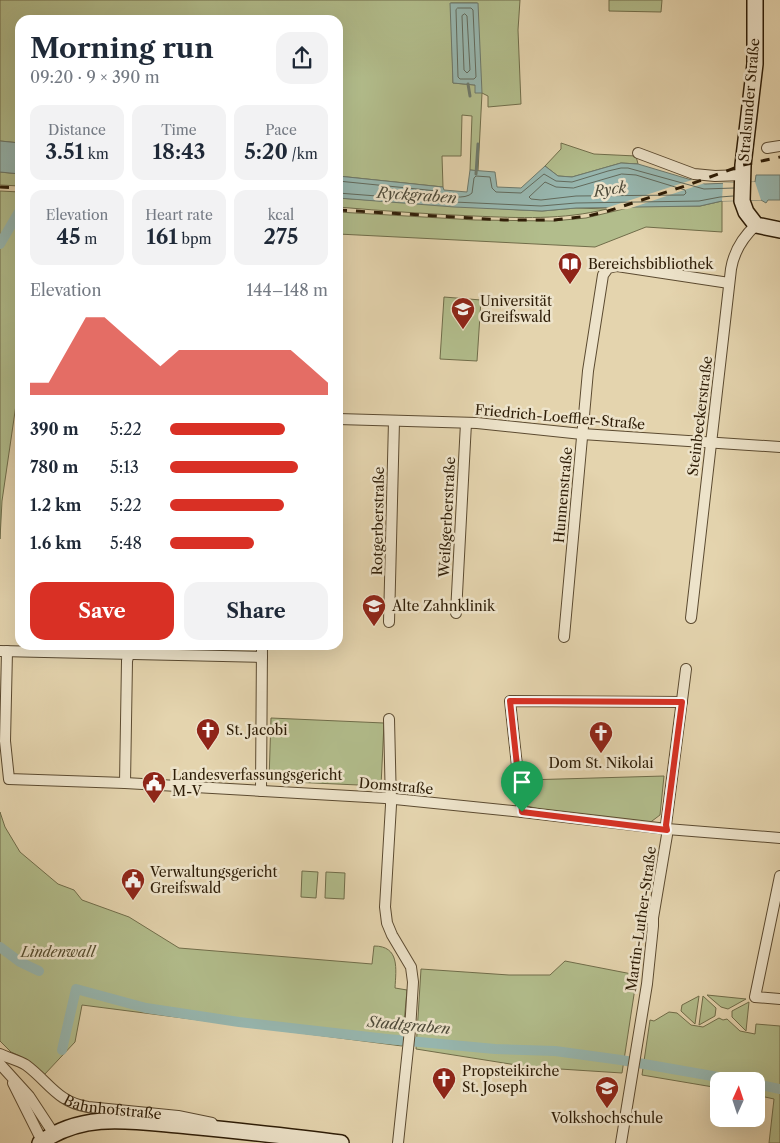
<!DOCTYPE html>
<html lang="en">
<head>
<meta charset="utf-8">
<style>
	body { margin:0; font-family:"Libre Caslon Text",serif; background:#f2f2f3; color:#1f2937; height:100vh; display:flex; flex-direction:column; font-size:19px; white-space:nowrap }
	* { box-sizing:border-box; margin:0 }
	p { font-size:16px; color:#747a83 }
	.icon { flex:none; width:28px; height:28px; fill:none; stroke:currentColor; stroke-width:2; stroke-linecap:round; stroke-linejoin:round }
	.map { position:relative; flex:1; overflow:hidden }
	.side { position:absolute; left:15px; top:15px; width:328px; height:635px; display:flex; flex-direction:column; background:#fff; border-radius:15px; box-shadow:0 5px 20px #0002 }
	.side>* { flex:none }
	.needle { width:32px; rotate:3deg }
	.tools { position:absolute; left:710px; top:1072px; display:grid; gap:10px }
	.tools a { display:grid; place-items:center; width:55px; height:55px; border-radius:10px; background:#fff; box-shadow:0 5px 20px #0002; font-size:25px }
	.pin { position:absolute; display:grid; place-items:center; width:42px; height:42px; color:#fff; margin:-51px -21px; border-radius:50% 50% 50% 0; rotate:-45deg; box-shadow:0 0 5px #0007 }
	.pin .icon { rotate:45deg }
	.round { display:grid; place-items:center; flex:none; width:52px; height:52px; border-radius:15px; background:#f2f2f3 }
	.head { display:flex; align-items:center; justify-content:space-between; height:85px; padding:0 15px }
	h1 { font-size:28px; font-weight:700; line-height:38px }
	.stats { display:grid; grid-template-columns:repeat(3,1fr); gap:8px; height:85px; padding:5px 15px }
	.stats div { display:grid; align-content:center; border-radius:12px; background:#f2f2f3; text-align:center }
	.stats b { font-size:21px; font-weight:700 }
	.stats small { font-size:14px; font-weight:400 }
	.stats p { font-size:14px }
	.chart { height:140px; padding:10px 15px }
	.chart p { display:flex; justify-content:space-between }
	.chart svg { width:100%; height:90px; margin-top:5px; fill:#d93025; opacity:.7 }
	.primary-button { display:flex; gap:10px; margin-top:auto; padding:10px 15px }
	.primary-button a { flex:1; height:58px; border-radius:15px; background:#d93025; color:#fff; font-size:20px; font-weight:700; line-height:58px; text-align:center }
	.primary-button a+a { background:#f2f2f3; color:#1f2937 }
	ul { padding:0 15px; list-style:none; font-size:16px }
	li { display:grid; grid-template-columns:80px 60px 1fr; align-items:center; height:38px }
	li i { height:12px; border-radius:6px; background:#d93025 }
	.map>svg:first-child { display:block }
	.green { fill:#b2bd8c; stroke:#706d4a; fill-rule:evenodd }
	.water { fill:#97b7b0; stroke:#6d796c }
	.pier { fill:#e4d4ae }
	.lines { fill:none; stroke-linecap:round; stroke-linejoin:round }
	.shore { stroke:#626a5c; stroke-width:1 }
	.stream { stroke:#6d796c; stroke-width:3 }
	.canal { stroke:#97b7b0; stroke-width:10 }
	.minor-casing { stroke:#5c4b31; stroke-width:12 }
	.secondary-casing { stroke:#2e1d07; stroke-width:18 }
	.minor { stroke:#ede3ca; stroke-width:10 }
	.secondary { stroke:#ede3ca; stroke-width:15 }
	.rail { stroke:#2e1d07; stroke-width:3; stroke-dasharray:9 9; stroke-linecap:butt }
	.route-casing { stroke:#fff; stroke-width:10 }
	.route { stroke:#d93025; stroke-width:6 }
	.labels { text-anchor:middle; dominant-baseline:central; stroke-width:5; stroke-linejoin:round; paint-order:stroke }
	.street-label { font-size:14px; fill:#2e1d07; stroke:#ede3ca }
	.poi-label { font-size:14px; fill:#2e1d07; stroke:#ede3ca; text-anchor:start }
	.park-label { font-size:14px; font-style:italic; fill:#564d2f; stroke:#ede3ca }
	.water-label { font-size:15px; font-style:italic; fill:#4e4b3a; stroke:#ede3ca }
</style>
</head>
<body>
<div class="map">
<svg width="780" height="1143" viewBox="0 0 780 1143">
	<rect width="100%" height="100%" fill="#e4d4ae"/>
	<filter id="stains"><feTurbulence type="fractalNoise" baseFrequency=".004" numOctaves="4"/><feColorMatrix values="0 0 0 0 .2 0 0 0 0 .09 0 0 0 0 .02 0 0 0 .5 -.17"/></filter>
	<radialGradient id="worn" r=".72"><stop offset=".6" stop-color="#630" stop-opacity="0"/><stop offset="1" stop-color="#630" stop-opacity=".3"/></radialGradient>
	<g class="green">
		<path d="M 0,0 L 520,0 L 518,30 L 521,104 L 488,107 L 488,96 L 482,93 L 478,171 L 470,170 L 472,116 L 462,115 L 461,156 L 442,156 L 443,187 L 338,176 L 338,20 L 20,20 L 20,143 L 0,141 ZM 451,3 L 477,3 L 475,85 L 453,83 Z"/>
		<path d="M 609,0 L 662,0 L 661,12 L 609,11 Z"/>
		<path d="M 561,143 L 594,154 L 636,156 L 638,164 L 621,163 L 572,177 L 558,176 L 545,166 L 561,149 Z"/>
		<path d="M 0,172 L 20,174 L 20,186 L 0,185 Z"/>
		<path d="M 0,191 L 20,192 L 20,376 L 17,379 L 19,384 L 2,501 L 0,539 Z"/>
		<path d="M 338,198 L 521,210 L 542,211 L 576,208 L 607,209 C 563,220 519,218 474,216 C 429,214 383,211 338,207 Z"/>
		<path d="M 722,201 L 722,232 L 646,227 L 595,247 L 338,234 L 338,212 L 475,220 L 553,221 L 586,218 L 636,206 L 700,206 Z"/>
		<path d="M 444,297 L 481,300 L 477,361 L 440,359 Z"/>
		<path d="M 271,718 L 384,723 L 381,786 L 269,781 Z"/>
		<path d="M 664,776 L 660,815 L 648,824 L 556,813 L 527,806 L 525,780 Z"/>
		<path d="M 0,812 L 5,827 L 20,852 L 58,884 L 74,890 L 82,900 L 129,917 L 179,948 L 372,964 L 374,946 C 400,946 396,969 395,988 L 407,990 L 402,1046 L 82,1005 L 75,1042 L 44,1075 L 20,1056 L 11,1052 L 0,1041 Z"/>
		<path d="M 302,871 L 318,872 L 316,898 L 301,897 Z"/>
		<path d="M 326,872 L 345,873 L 344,899 L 325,898 Z"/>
		<path d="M 565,961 L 637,975 L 622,1073 L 529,1067 L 416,1049 L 421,969 L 509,975 L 550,975 Z"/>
		<path d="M 707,995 L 746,999 L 728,1009 L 721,1007 Z"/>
		<path d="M 699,996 L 695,1024 L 681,1011 L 682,1005 Z"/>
		<path d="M 703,996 L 716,1008 L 715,1016 L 699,1025 Z"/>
		<path d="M 749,1002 L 746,1031 L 732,1017 L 732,1011 Z"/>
		<path d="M 669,1012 L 677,1013 L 691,1025 L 703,1027 L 719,1018 L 723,1020 L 727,1019 L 740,1031 L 755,1034 L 756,1024 L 780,1026 L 780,1143 L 769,1143 L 774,1099 L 756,1095 L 756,1081 L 719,1081 L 719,1088 L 642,1075 L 650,1020 L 654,1021 Z"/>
	</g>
	<g class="water">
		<path d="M 450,3 L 478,3 L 482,93 L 475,93 L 475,85 L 453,83 Z"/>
		<path d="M 0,141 L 20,143 L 20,174 L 0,172 Z"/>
		<path d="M 621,163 L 638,164 L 705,184 L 755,182 L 756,175 L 780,175 L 780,200 L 768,200 L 766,203 L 761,200 L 722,201 L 700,206 L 576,208 L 542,211 L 454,207 L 338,198 L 338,176 L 443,187 L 444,190 L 467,192 L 470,170 L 495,172 L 497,187 L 521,188 L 545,166 L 558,176 L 572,177 Z"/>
	</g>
	<g class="pier">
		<path d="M 695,179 L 708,182 L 628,209 L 608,210 L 606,208 Z"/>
		<path d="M 755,182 L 761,200 L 722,201 L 723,183 Z"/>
	</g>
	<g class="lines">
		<g class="shore">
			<path d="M 458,8 L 471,8 L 473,10 L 476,77 L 474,79 L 460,79 L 458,77 L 456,10 Z"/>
			<path d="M 465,14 L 467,16 L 470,70 L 467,73 L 464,70 L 462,16 Z"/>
			<path d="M 622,174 L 636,175 L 685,190 L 686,193 L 684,195 L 576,196 L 541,200 L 531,199 L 529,197 L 545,182 L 556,187 L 573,188 Z"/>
			<path d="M 338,181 L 437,191 C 444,197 466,200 472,193 L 474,178 L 476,176 L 490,177 L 492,188 L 496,192 L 521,193 L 544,174 L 556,181 L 572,182 L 608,171 L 621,168 L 628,168 L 704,189 L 734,188"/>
			<path d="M 338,193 L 454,202 L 541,206 L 576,203 L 699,201 L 720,197 L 733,196"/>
		</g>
		<g class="stream">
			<path d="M 468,84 L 470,96"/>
			<path d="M 476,174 L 478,144"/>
		</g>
		<g class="canal">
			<path d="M 0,244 L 20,210"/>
			<path d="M 0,947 L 20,962 L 39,971"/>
			<path d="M 62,1050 L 76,989 L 146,1008 L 239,1022 L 387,1039 L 495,1049 L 555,1051 L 621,1060 L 741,1081"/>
			<path d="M 756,1084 L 780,1089"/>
		</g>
		<g class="minor-casing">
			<g id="minor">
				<path d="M 767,148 L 780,146"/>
				<path d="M 638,153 L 694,174 L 715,176 L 743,175"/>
				<path d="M 338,419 L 477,423 L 582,434 L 780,447"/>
				<path d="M 456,613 L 466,423"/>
				<path d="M 691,618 L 731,269 C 734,251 743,237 756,225"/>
				<path d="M 389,622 L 394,421"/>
				<path d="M 564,637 L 588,371 L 603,275 L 608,268 L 617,266 L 729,283"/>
				<path d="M 0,651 L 262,657"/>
				<path d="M 7,651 L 5,741 L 9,779 L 125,783 L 385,798 L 522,812 L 667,829 L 780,838"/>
				<path d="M 389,719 L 391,805 L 385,907 L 387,923 L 392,935 L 411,967 L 413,982 L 410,1030 L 398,1143"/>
				<path d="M 125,783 L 127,661 L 131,645"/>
				<path d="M 261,791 L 262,645"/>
				<path d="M 522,812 L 510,701 L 682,702"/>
				<path d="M 780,876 L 755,997 L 780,999"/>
				<path id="s1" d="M 0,1054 C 8,1058 18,1060 26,1065 C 49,1082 57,1102 88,1107 L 178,1116 L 212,1123"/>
				<path d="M 0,1064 L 29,1096 L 54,1134"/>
				<path d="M 13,1083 L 42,1141"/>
				<path d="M 621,1143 L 647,984 L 653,926 L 653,918 L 667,835 L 666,825 L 686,669"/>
			</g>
		</g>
		<g class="secondary-casing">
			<g id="secondary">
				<path d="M 755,0 L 755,64 L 743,165 L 742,201 L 746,212 L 756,225 L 780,230"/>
				<path d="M 40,1143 C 85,1110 137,1122 188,1126 C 239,1131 290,1136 341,1143"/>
			</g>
		</g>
		<use href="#minor" class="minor"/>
		<use href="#secondary" class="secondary"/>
		<g class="rail">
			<path d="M 0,187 L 20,188"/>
			<path d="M 338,210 L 504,220 L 554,220 L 588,216 L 608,211 L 688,185 L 743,165 L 780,157"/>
		</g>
	</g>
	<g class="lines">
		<g class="route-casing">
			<path id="route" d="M 510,701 L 682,702 L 666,825 L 667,830 L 522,812 Z"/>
		</g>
		<use href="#route" class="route"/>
	</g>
	<defs>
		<g id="library-pin" transform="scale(1.25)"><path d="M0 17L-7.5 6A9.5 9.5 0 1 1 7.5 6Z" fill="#8f2418" stroke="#ede3ca"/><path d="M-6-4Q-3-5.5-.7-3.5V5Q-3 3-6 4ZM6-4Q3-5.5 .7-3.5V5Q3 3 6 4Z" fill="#fff"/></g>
		<g id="university-pin" transform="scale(1.25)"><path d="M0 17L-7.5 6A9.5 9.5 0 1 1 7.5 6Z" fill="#8f2418" stroke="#ede3ca"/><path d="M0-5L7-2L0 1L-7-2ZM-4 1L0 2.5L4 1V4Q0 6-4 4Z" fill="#fff"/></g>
		<g id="church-pin" transform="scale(1.25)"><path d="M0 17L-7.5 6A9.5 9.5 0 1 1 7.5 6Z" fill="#8f2418" stroke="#ede3ca"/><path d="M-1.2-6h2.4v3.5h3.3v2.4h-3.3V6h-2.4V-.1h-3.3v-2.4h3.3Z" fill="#fff"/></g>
		<g id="civic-pin" transform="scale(1.25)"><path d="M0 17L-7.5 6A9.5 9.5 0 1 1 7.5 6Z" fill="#8f2418" stroke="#ede3ca"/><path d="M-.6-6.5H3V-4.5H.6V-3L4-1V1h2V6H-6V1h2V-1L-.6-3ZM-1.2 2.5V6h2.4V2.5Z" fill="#fff"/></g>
	</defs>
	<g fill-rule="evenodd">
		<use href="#library-pin" x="570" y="264"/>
		<use href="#university-pin" x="463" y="309"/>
		<use href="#university-pin" x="374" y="606"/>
		<use href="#church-pin" x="208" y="730"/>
		<use href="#church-pin" x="601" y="733"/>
		<use href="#civic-pin" x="154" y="783"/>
		<use href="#civic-pin" x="133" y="880"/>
		<use href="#church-pin" x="444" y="1079"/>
		<use href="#university-pin" x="607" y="1088"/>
	</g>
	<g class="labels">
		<g class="street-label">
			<text transform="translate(749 100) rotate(-85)">Stralsunder Straße</text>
			<text transform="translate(700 416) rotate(-83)">Steinbeckerstraße</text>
			<text transform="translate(560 417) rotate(5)">Friedrich-Loeffler-Straße</text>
			<text transform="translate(563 495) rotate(-85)">Hunnenstraße</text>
			<text transform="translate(447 517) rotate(-87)">Weißgerberstraße</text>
			<text transform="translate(378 521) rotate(-89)">Rotgerberstraße</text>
			<text transform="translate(396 786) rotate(5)">Domstraße</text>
			<text transform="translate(641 919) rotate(-82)">Martin-Luther-Straße</text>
			<text stroke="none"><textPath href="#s1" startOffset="129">Bahnhofstraße</textPath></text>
		</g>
		<g class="poi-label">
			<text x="588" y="264">Bereichsbibliothek</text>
			<text x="480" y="301">Universität<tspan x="480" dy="16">Greifswald</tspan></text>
			<text x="392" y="606">Alte Zahnklinik</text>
			<text x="226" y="730">St. Jacobi</text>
			<text x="601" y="763" text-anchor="middle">Dom St. Nikolai</text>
			<text x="172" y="775">Landesverfassungsgericht<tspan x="172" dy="16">M-V</tspan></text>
			<text x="150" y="872">Verwaltungsgericht<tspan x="150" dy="16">Greifswald</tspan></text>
			<text x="462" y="1071">Propsteikirche<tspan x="462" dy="16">St. Joseph</tspan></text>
			<text x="607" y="1118" text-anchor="middle">Volkshochschule</text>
		</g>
		<g class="park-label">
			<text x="58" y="952">Lindenwall</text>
		</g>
		<g class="water-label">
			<text transform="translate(610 189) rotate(-8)">Ryck</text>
			<text transform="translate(417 195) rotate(4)">Ryckgraben</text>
			<text transform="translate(409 1025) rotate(5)">Stadtgraben</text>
		</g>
	</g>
	<rect width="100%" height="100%" filter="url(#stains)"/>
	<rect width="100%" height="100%" fill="url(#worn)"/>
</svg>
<div class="tools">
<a><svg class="needle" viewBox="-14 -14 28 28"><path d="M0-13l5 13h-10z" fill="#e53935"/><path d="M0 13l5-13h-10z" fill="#747a83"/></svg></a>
</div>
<div class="pin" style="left:522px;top:812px;background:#1e9e55"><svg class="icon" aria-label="arrive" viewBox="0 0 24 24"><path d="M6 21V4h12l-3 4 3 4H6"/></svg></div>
<section class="side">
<div class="head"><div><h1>Morning run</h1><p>09:20 · 9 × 390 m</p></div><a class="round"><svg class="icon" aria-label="share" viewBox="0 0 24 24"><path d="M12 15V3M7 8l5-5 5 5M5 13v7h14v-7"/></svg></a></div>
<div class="stats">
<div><p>Distance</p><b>3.51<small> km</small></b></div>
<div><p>Time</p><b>18:43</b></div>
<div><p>Pace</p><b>5:20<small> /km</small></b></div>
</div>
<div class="stats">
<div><p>Elevation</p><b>45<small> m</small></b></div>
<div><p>Heart rate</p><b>161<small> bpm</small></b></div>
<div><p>kcal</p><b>275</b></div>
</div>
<div class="chart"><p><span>Elevation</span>144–148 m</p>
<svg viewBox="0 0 160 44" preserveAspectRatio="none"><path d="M0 44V38L10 38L20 22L30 6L40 6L50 14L60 22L70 30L80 22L90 22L100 22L110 22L120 22L130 22L140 22L150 30L160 38V44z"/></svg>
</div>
<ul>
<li><b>390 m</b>5:22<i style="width:73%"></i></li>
<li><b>780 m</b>5:13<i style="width:81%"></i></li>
<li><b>1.2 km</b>5:22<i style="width:72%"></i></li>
<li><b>1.6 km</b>5:48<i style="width:53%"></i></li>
</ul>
<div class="primary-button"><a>Save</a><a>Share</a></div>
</section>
</div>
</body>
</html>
